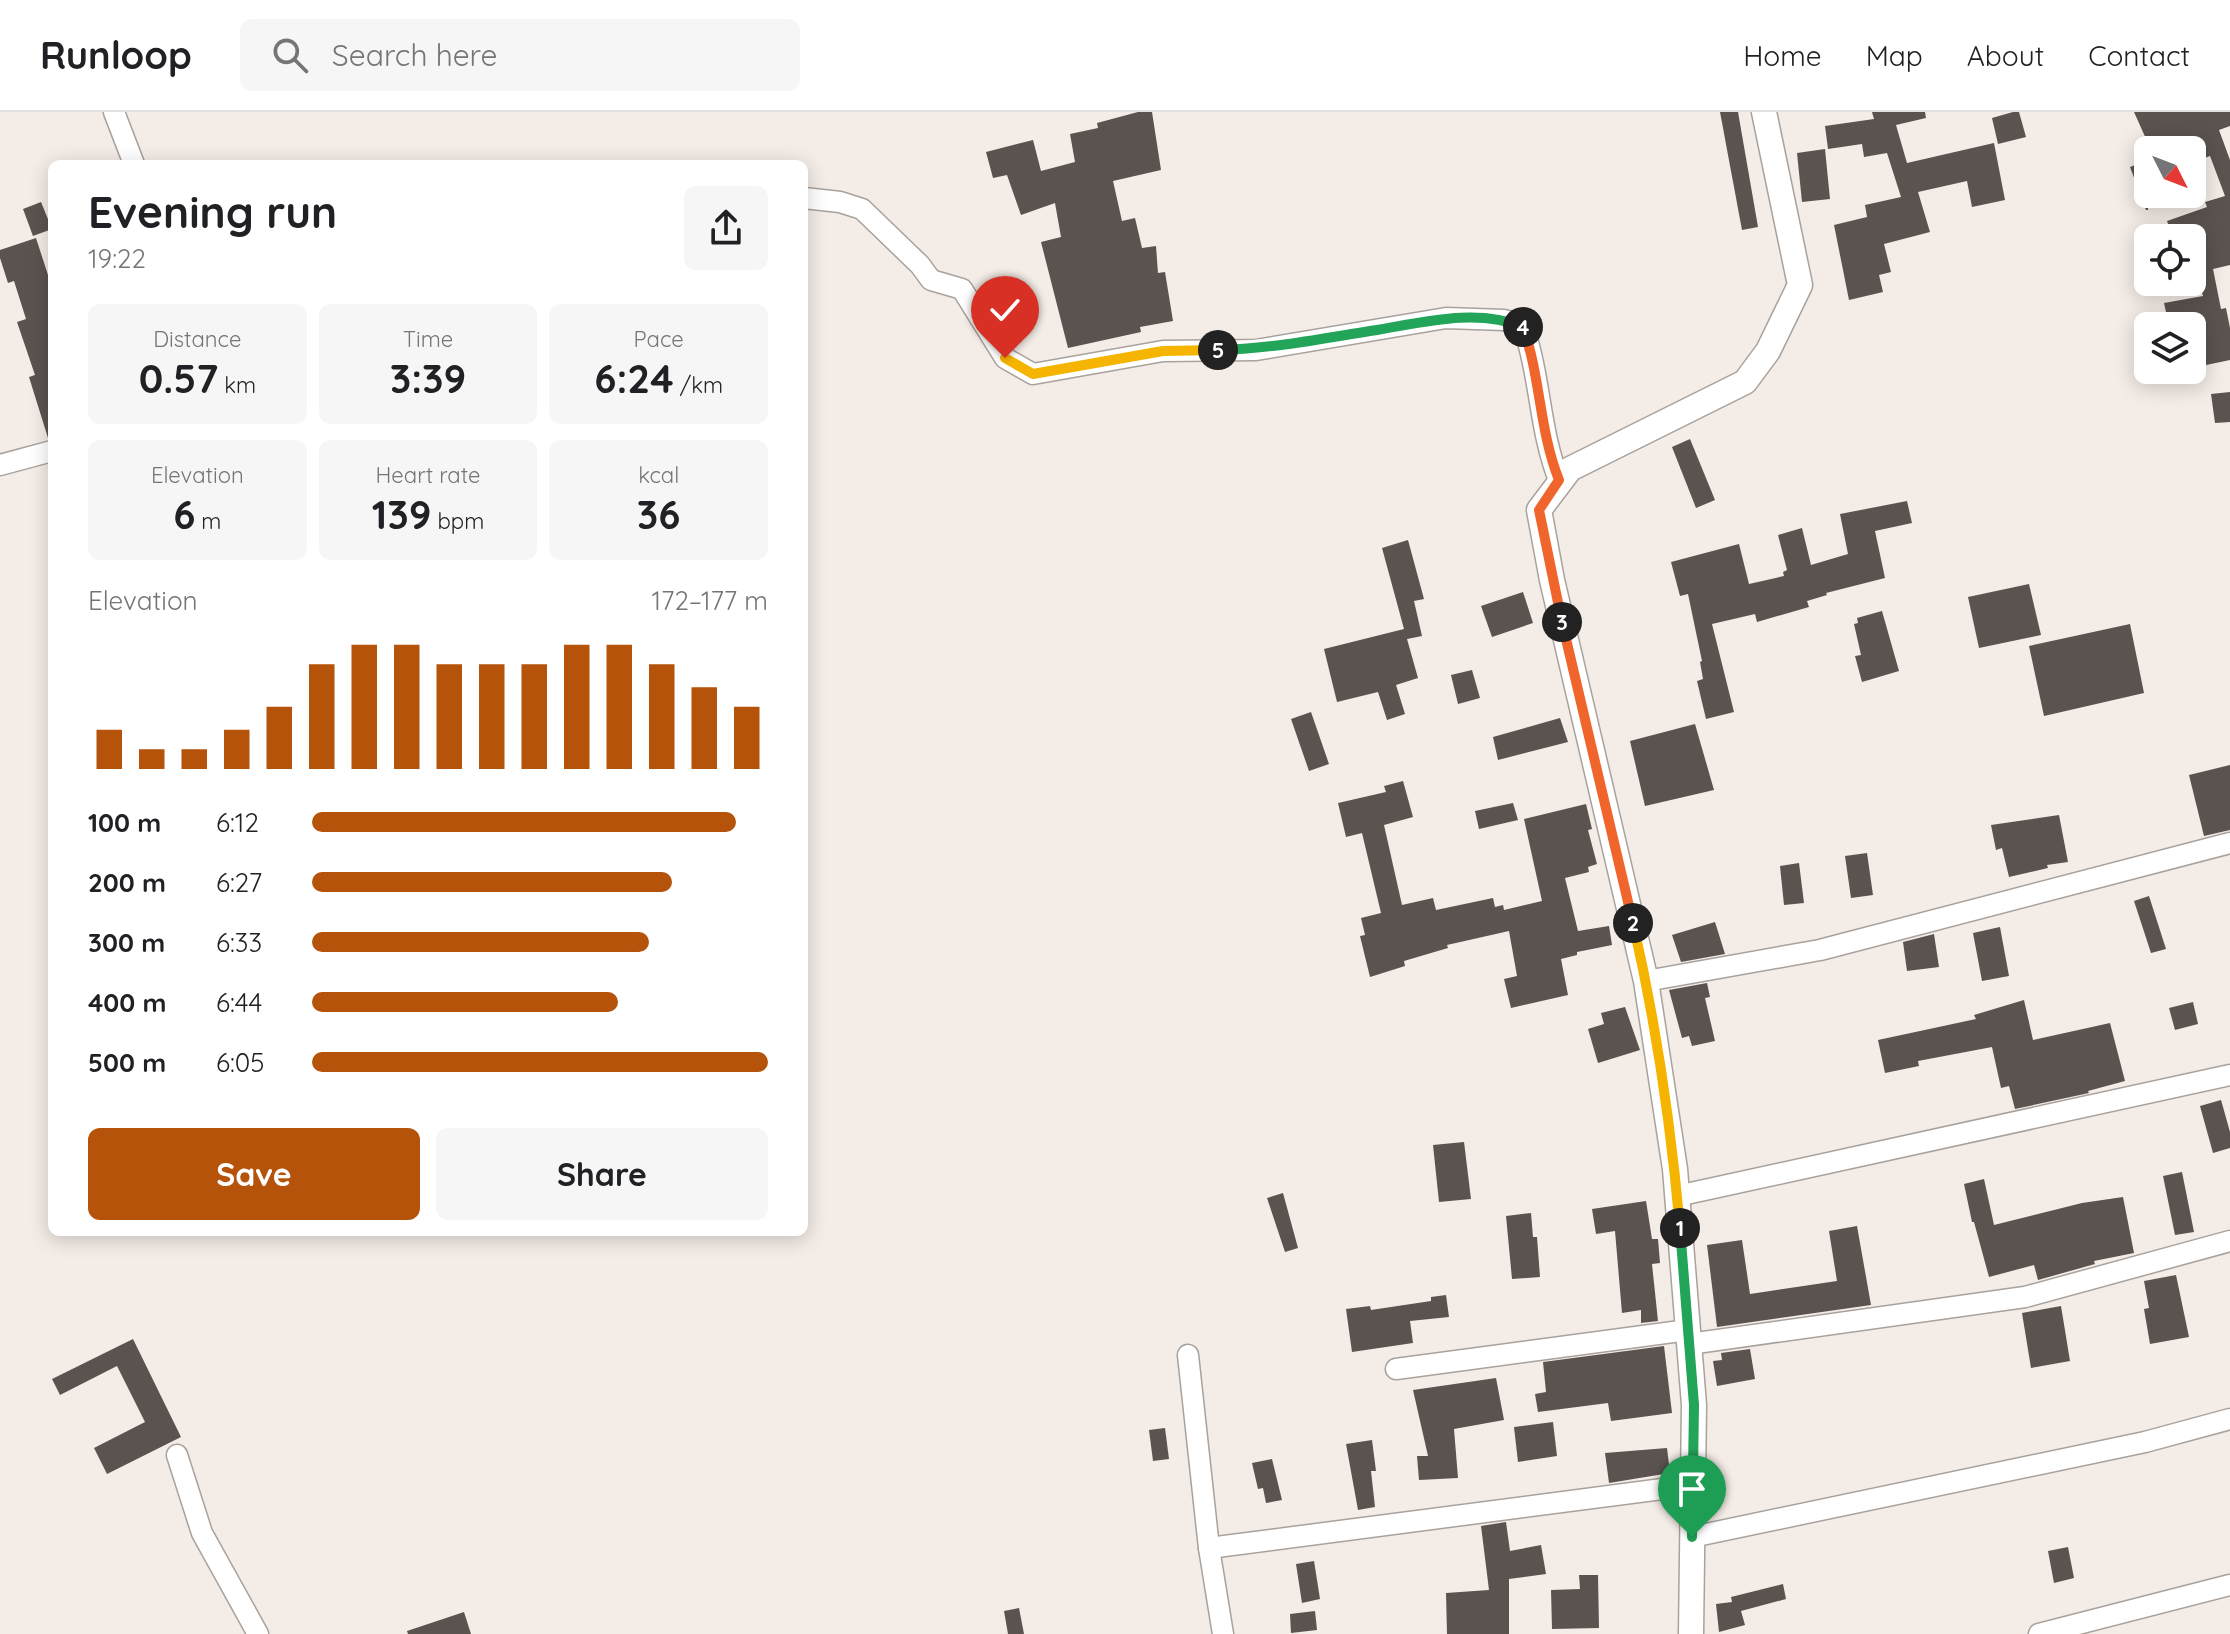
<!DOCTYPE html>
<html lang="en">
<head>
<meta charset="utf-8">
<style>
	body { margin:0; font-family:Quicksand,sans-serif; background:#f6f6f6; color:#202124; height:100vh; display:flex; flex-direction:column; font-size:30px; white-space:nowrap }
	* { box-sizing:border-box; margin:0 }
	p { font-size:26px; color:#757577 }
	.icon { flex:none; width:44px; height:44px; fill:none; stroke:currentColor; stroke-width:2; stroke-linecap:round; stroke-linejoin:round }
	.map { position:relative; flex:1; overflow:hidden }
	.panel { position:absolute; left:48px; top:48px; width:760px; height:1076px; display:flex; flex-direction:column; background:#fff; border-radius:12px; box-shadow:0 4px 20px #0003 }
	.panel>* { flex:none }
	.needle { width:52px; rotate:132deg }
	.controls { position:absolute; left:2134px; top:24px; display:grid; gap:16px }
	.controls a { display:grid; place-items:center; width:72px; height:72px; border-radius:12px; background:#fff; box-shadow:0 4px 20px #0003; font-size:40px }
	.pin { position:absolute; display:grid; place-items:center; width:68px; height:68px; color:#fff; margin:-82px -34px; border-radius:50% 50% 50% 0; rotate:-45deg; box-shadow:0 0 8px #0007 }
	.pin .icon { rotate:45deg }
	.km { position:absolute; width:40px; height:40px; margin:-20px; border-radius:50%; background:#222; color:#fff; font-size:22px; line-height:40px; text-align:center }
	.round { display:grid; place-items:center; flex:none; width:84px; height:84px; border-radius:12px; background:#f6f6f6 }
	.overview { display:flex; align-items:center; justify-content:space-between; height:136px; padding:0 40px }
	h1 { font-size:44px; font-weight:700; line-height:60px }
	.figures { display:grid; grid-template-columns:repeat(3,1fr); gap:12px; height:136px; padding:8px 40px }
	.figures div { display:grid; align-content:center; border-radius:12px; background:#f6f6f6; text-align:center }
	.figures b { font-size:40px; font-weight:700 }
	.figures small { font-size:22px; font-weight:400 }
	.figures p { font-size:22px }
	.chart { height:224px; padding:16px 40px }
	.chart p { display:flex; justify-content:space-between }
	.chart svg { width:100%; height:144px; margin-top:8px; stroke:#b45309; stroke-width:6 }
	.primary-button { display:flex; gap:16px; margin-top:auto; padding:16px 40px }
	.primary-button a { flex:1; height:92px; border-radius:12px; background:#b45309; color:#fff; font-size:32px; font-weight:700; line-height:92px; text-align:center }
	.primary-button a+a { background:#f6f6f6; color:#202124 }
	ul { padding:0 40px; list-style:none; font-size:26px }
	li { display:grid; grid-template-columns:128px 96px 1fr; align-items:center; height:60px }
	li i { height:20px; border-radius:10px; background:#b45309 }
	header { display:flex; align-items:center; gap:48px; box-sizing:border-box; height:112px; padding:0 40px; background:#fff; border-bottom:2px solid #e0e0e0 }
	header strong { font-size:38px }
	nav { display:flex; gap:44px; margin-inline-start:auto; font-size:28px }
	.search { width:560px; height:72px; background:#f6f6f6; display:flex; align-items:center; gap:20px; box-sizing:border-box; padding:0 28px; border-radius:12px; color:#757577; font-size:30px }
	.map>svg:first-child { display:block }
	.building { fill:#5b5350 }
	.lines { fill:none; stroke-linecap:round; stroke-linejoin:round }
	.minor-casing { stroke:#a9a19c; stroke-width:23 }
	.tertiary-casing { stroke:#a9a19c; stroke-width:27 }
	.minor { stroke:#fff; stroke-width:20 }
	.tertiary { stroke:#fff; stroke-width:24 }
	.split-1-casing { stroke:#fff; stroke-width:16 }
	.split-2-casing { stroke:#fff; stroke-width:16 }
	.split-3-casing { stroke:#fff; stroke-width:16 }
	.split-4-casing { stroke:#fff; stroke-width:16 }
	.split-5-casing { stroke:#fff; stroke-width:16 }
	.split-6-casing { stroke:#fff; stroke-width:16 }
	.split-1 { stroke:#22a559; stroke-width:10 }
	.split-2 { stroke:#f5b400; stroke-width:10 }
	.split-3 { stroke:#f0652b; stroke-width:10 }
	.split-4 { stroke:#f0652b; stroke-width:10 }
	.split-5 { stroke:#22a559; stroke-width:10 }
	.split-6 { stroke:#f5b400; stroke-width:10 }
</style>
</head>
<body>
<header>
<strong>Runloop</strong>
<div class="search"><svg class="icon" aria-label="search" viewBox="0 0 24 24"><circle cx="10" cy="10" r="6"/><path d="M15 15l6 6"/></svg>Search here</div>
<nav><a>Home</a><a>Map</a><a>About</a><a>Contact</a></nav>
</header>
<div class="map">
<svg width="2230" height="1522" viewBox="0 0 2230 1522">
	<rect width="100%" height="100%" fill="#f4ece6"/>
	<g class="building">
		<path d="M 1138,0 L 1152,0 L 1161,58 L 1113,69 L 1122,109 L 1135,106 L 1142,136 L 1156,134 L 1158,161 L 1165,160 L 1173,209 L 1140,215 L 1141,220 L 1068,236 L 1041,130 L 1061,125 L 1055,91 L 1021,103 L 1007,63 L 993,66 L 986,40 L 1033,28 L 1041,59 L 1075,50 L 1070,22 L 1098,16 L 1097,11 Z"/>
		<path d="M 1720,0 L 1738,0 L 1758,115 L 1742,118 Z"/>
		<path d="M 1872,0 L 1925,0 L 1926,6 L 1896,13 L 1907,51 L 1994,31 L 2005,88 L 1972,95 L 1967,69 L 1918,80 L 1930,120 L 1884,132 L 1891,160 L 1879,163 L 1883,180 L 1849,188 L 1834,113 L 1867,105 L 1865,93 L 1901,85 L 1887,41 L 1864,45 L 1862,32 L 1828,37 L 1825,14 L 1874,7 Z"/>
		<path d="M 2013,0 L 2019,0 L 2026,25 L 1998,32 L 1992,6 Z"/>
		<path d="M 2134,0 L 2230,0 L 2230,14 L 2219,18 L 2230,48 L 2230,153 L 2213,157 L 2221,197 L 2226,196 L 2230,216 L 2230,248 L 2192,256 L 2192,214 L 2169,214 L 2164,191 L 2203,184 L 2192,148 L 2192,126 L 2173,126 L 2167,109 L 2207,95 L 2205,90 L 2225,84 L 2210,44 L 2192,51 L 2192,38 L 2151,38 Z"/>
		<path d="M 1825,37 L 1830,87 L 1802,90 L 1797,41 Z"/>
		<path d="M 2148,48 L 2148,98 L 2146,98 L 2130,55 Z"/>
		<path d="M 41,90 L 52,117 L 33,124 L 23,97 Z"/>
		<path d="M 36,126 L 48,163 L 52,161 L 52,325 L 48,326 L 29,265 L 35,263 L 17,210 L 26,207 L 14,169 L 8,171 L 0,146 L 0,138 Z"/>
		<path d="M 2230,280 L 2230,310 L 2215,311 L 2211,282 Z"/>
		<path d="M 1690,327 L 1715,388 L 1696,396 L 1672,335 Z"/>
		<path d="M 1907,389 L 1912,411 L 1875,419 L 1885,466 L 1826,481 L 1827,483 L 1807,489 L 1809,495 L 1757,510 L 1755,502 L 1712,512 L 1734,600 L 1706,607 L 1697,569 L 1703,567 L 1700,550 L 1702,549 L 1688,482 L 1680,484 L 1671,450 L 1739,432 L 1749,472 L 1784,464 L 1783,460 L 1787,458 L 1778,423 L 1802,416 L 1811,453 L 1848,442 L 1840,402 Z"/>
		<path d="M 1408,428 L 1424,487 L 1414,489 L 1422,524 L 1407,527 L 1418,566 L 1396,573 L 1405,602 L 1387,608 L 1378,580 L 1337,590 L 1324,537 L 1404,517 L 1382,436 Z"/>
		<path d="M 2029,472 L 2041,523 L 1979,536 L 1968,485 Z"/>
		<path d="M 1523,480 L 1533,511 L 1492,525 L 1481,494 Z"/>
		<path d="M 1882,499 L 1899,559 L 1862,570 L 1855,544 L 1861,543 L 1854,512 L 1858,511 L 1857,506 Z"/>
		<path d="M 2130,512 L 2144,581 L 2044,604 L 2029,534 Z"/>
		<path d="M 1472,558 L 1480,586 L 1458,592 L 1451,563 Z"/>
		<path d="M 1311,600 L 1329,652 L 1309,659 L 1291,607 Z"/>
		<path d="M 1560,606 L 1568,630 L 1498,648 L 1493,625 Z"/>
		<path d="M 1695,612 L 1714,678 L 1645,694 L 1630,629 Z"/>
		<path d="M 2230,653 L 2230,718 L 2204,724 L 2189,663 Z"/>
		<path d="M 1403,669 L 1413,705 L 1384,713 L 1402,793 L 1433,786 L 1436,798 L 1493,786 L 1495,795 L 1503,793 L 1504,798 L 1542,789 L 1524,707 L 1586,692 L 1592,717 L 1588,718 L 1597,752 L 1588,755 L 1589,760 L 1565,766 L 1578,819 L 1609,814 L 1612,833 L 1577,840 L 1577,843 L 1561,847 L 1568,883 L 1511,896 L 1504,867 L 1517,864 L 1509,819 L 1447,833 L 1448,836 L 1404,849 L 1405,854 L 1370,865 L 1360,824 L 1365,823 L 1361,806 L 1381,801 L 1362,721 L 1346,725 L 1338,691 L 1386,680 L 1384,674 Z"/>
		<path d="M 1513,691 L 1518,708 L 1479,717 L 1475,699 Z"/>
		<path d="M 2059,703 L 2068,750 L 2047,753 L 2048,756 L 2009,765 L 2002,736 L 1996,738 L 1991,713 Z"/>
		<path d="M 1867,741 L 1873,783 L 1851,786 L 1845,744 Z"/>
		<path d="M 1799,751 L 1804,791 L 1784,793 L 1780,754 Z"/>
		<path d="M 2149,784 L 2166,837 L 2151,841 L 2134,789 Z"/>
		<path d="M 1715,810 L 1725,842 L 1681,850 L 1672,823 Z"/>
		<path d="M 2000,815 L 2009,864 L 1982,869 L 1973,821 Z"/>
		<path d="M 1934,822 L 1939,855 L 1907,859 L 1903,830 Z"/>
		<path d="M 1707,871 L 1710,885 L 1705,886 L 1715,929 L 1692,934 L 1689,924 L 1682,926 L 1669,878 Z"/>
		<path d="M 2024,888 L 2033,928 L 2110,911 L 2125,969 L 2088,979 L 2089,981 L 2015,997 L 2009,974 L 2001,976 L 1992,935 L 1918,949 L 1919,954 L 1885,961 L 1878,928 L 1976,907 L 1974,903 Z"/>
		<path d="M 2193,890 L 2198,912 L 2175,918 L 2169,896 Z"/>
		<path d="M 1625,895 L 1640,938 L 1598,951 L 1588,917 L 1604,912 L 1601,901 Z"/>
		<path d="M 2221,988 L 2230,1020 L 2230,1036 L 2213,1041 L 2200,994 Z"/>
		<path d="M 1464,1030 L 1471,1087 L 1439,1090 L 1433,1033 Z"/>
		<path d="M 2182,1060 L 2194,1120 L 2175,1123 L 2163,1064 Z"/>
		<path d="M 1984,1067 L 1994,1113 L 2082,1091 L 2123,1085 L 2134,1141 L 2094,1149 L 2095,1152 L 2038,1168 L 2034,1153 L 1989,1165 L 1974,1110 L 1972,1110 L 1964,1072 Z"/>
		<path d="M 1283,1081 L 1298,1136 L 1285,1140 L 1267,1086 Z"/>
		<path d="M 1646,1089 L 1652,1127 L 1658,1127 L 1660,1151 L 1652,1152 L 1658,1209 L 1641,1211 L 1641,1198 L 1622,1201 L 1615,1119 L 1596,1122 L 1592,1097 Z"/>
		<path d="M 1531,1101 L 1533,1125 L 1537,1125 L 1540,1165 L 1512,1167 L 1506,1104 Z"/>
		<path d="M 1857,1114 L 1871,1193 L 1717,1215 L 1707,1133 L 1742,1128 L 1750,1182 L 1837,1169 L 1829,1119 Z"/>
		<path d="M 2176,1163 L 2189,1225 L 2150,1232 L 2144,1197 L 2149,1196 L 2144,1169 Z"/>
		<path d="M 1446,1183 L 1449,1205 L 1410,1209 L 1413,1231 L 1352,1240 L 1346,1197 L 1370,1194 L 1371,1198 L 1431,1189 L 1431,1185 Z"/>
		<path d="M 2061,1194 L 2070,1249 L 2031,1256 L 2022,1201 Z"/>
		<path d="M 133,1227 L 181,1325 L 107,1362 L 94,1336 L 145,1310 L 117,1254 L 60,1283 L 52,1267 Z"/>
		<path d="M 1664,1234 L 1672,1301 L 1611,1309 L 1608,1291 L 1538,1300 L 1535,1282 L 1546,1280 L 1543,1250 Z"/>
		<path d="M 1750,1237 L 1755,1267 L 1717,1274 L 1713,1249 L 1722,1248 L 1721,1241 Z"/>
		<path d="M 1496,1266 L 1504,1308 L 1454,1317 L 1458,1366 L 1419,1368 L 1417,1344 L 1428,1344 L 1413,1278 Z"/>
		<path d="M 1553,1310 L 1557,1344 L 1518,1350 L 1514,1315 Z"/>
		<path d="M 1165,1316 L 1169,1347 L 1153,1349 L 1149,1318 Z"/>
		<path d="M 1372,1328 L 1376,1359 L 1371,1359 L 1375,1395 L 1358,1398 L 1346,1332 Z"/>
		<path d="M 1667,1336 L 1670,1361 L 1609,1371 L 1605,1341 Z"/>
		<path d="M 1272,1347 L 1282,1388 L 1266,1391 L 1263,1376 L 1258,1377 L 1252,1351 Z"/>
		<path d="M 1506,1410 L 1510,1439 L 1541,1433 L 1546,1462 L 1509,1467 L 1509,1522 L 1447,1522 L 1446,1481 L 1489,1478 L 1481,1414 Z"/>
		<path d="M 2068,1435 L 2074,1466 L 2054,1471 L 2048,1439 Z"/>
		<path d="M 1314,1449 L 1320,1487 L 1302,1491 L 1296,1452 Z"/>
		<path d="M 1579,1463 L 1598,1463 L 1599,1516 L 1552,1517 L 1551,1478 L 1580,1477 Z"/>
		<path d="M 1783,1472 L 1786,1487 L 1741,1499 L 1745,1513 L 1719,1520 L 1716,1492 L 1732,1490 L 1731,1485 Z"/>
		<path d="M 1019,1496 L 1024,1522 L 1008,1522 L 1004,1499 Z"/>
		<path d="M 1315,1499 L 1317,1518 L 1291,1521 L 1290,1502 Z"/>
		<path d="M 464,1500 L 471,1522 L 408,1522 L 407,1519 Z"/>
	</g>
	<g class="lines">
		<g class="minor-casing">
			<g id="minor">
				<path d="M 114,0 L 134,52"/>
				<path d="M 804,86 L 840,90 L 862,97 L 920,153 L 931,168 L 962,177 L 1005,246 L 1033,262 L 1163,239 L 1256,238 L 1446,206 L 1504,208 L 1523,214 C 1541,266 1539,318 1559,368"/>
				<path d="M 0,353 L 52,339"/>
				<path d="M 1646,869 L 1820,838 L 2230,731"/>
				<path d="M 1677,1084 L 2230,963"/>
				<path d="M 1689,1232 L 2025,1185 L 2230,1129"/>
				<path d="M 1188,1243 L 1209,1436 L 1223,1522"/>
				<path d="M 1396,1257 L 1688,1218"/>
				<path d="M 177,1343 L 202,1421 L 258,1522"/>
				<path d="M 1692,1425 L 2145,1330 L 2230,1307"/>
				<path d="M 1209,1436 L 1693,1373"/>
				<path d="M 2039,1522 L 2230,1473"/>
			</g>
		</g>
		<g class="tertiary-casing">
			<path id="tertiary" d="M 1691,1522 L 1694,1293 L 1675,1057 L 1646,869 L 1552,468 L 1539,398 L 1570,357 L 1745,270 L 1768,239 L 1800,173 L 1764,0"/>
		</g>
		<use href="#minor" class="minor"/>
		<use href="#tertiary" class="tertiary"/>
	</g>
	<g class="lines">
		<g class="split-1-casing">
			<path id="split-1" d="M 1680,1116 L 1694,1293 L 1692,1425"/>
		</g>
		<g class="split-2-casing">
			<path id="split-2" d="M 1633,811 C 1656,911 1671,1014 1680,1116"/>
		</g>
		<g class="split-3-casing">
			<path id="split-3" d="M 1562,510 L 1633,811"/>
		</g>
		<g class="split-4-casing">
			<path id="split-4" d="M 1523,215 C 1541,266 1539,318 1559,368 L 1539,398 L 1562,510"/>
		</g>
		<g class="split-5-casing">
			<path id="split-5" d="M 1218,238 C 1272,237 1324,226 1377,218 C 1424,210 1478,196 1523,215"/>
		</g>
		<g class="split-6-casing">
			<path id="split-6" d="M 1005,246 L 1033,262 L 1163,239 L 1218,238"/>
		</g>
		<use href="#split-1" class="split-1"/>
		<use href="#split-2" class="split-2"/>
		<use href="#split-3" class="split-3"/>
		<use href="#split-4" class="split-4"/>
		<use href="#split-5" class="split-5"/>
		<use href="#split-6" class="split-6"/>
	</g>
</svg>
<div class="controls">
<a><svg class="needle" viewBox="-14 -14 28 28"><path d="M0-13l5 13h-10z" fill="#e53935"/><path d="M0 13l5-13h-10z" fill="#757577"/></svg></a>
<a><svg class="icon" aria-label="locate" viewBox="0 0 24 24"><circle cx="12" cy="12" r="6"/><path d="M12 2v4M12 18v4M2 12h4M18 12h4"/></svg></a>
<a><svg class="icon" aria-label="layers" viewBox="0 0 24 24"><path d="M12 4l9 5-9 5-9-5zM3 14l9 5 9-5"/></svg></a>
</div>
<div class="pin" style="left:1692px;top:1425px;background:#1e9e55"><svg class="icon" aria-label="arrive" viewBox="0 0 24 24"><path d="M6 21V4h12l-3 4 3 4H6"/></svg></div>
<div class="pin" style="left:1005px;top:246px;background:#d93025"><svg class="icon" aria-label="check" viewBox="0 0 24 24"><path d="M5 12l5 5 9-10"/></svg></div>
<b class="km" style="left:1680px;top:1116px">1</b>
<b class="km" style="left:1633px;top:811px">2</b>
<b class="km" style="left:1562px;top:510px">3</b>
<b class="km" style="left:1523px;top:215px">4</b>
<b class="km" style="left:1218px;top:238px">5</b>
<section class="panel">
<div class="overview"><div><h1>Evening run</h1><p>19:22</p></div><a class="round"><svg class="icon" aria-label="share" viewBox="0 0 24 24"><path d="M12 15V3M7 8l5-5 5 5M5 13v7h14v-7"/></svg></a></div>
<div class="figures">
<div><p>Distance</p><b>0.57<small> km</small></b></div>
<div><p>Time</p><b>3:39</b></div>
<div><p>Pace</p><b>6:24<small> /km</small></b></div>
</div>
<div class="figures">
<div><p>Elevation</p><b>6<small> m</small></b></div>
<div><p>Heart rate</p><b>139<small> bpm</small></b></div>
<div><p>kcal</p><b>36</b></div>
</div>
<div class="chart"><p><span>Elevation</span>172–177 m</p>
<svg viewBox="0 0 160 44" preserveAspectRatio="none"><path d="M5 44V32M15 44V38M25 44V38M35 44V32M45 44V25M55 44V12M65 44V6M75 44V6M85 44V12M95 44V12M105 44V12M115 44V6M125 44V6M135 44V12M145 44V19M155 44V25"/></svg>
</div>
<ul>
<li><b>100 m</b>6:12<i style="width:93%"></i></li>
<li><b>200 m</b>6:27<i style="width:79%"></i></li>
<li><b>300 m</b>6:33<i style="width:74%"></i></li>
<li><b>400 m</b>6:44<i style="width:67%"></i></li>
<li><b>500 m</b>6:05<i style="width:100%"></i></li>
</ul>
<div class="primary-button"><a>Save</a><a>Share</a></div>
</section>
</div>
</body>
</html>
